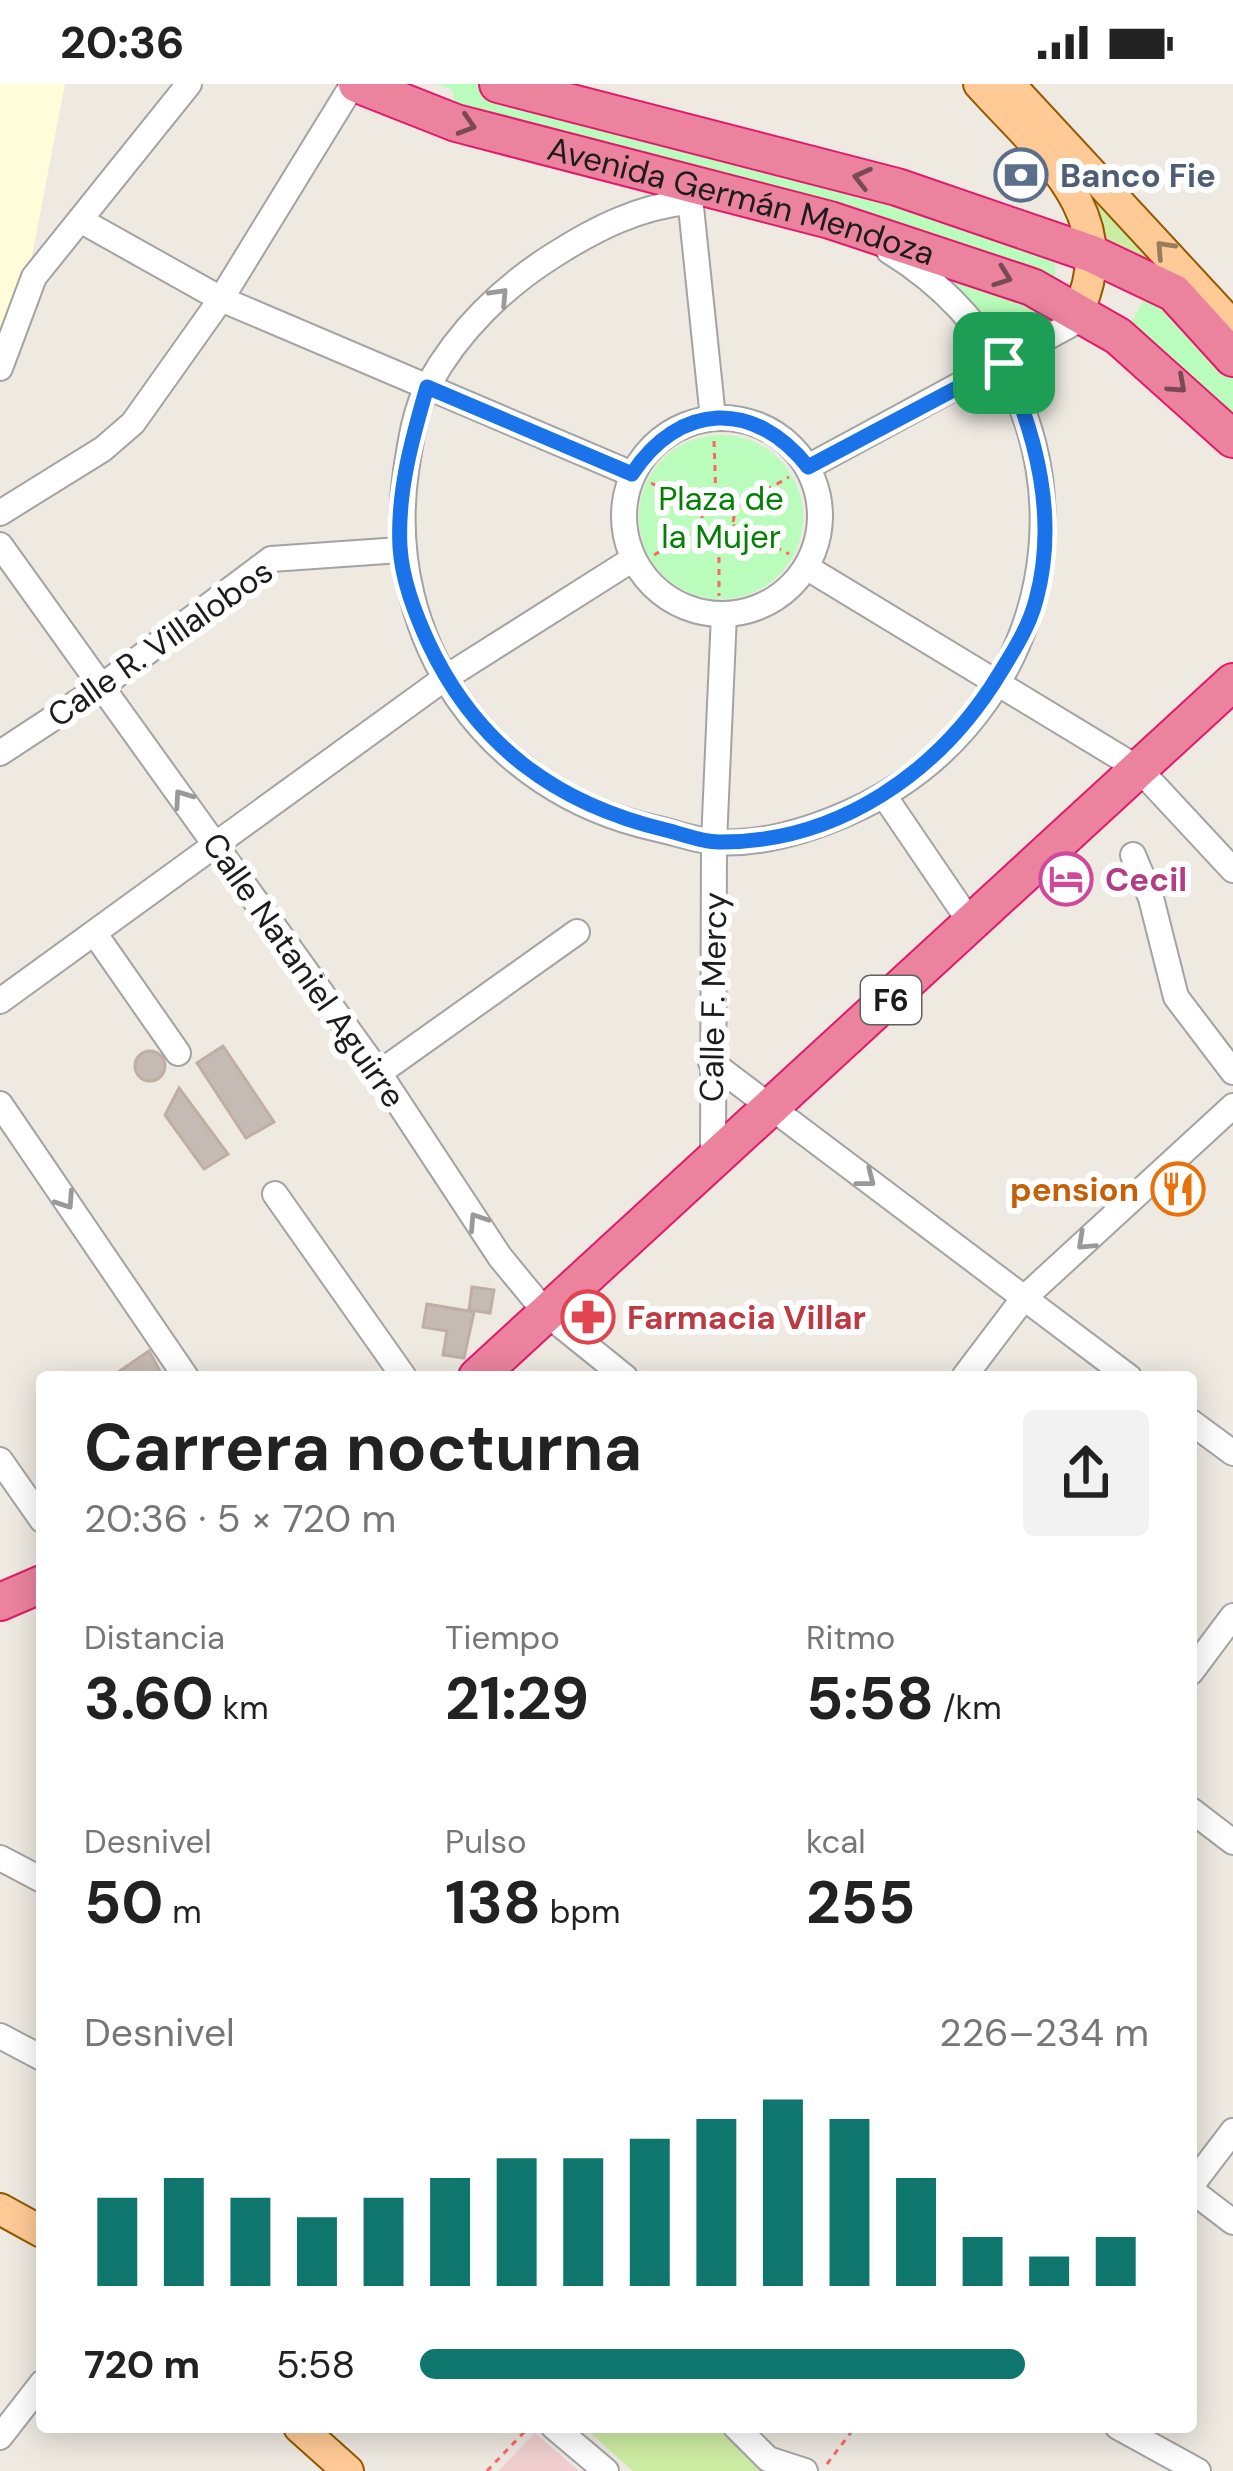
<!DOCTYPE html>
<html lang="es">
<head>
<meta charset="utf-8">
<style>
	body { margin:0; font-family:"DM Sans",sans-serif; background:#f2f2f2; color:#222; height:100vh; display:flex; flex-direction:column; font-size:45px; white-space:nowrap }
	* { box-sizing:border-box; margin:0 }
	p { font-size:39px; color:#767676 }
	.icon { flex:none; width:66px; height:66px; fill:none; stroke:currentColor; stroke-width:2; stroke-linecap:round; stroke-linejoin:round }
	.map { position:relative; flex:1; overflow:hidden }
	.side { position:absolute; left:36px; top:1287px; width:1161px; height:1062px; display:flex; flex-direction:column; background:#fff; border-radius:12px; box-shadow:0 6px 30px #0003 }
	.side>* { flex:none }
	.pin { position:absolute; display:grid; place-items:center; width:102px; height:102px; color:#fff; margin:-51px; border-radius:24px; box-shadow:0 6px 18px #0006 }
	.round { display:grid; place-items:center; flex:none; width:126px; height:126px; border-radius:12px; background:#f2f2f2 }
	.headline { display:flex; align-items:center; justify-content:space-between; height:204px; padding:0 48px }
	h1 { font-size:66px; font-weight:700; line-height:90px }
	.stats { display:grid; grid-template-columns:repeat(3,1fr); gap:18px; height:204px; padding:12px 48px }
	.stats div { display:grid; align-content:center }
	.stats b { font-size:60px; font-weight:700 }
	.stats small { font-size:33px; font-weight:400 }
	.stats p { font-size:33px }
	.chart { height:336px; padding:24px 48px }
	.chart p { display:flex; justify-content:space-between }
	.chart svg { width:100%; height:216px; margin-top:12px; stroke:#0f766e; stroke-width:6 }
	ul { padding:0 48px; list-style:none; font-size:39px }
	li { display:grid; grid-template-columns:192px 144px 1fr; align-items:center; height:90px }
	li i { height:30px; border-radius:15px; background:#0f766e }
	.status { display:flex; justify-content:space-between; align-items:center; height:84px; padding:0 60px; background:#fff; direction:ltr }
	.status svg { height:33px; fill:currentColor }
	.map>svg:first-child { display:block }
	.commercial { fill:#f1cfd0 }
	.education { fill:#fffcda }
	.grass { fill:#cdeca3 }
	.park { fill:#bafcbb }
	.building { fill:#c6bbb4; stroke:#c1aea3; stroke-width:3 }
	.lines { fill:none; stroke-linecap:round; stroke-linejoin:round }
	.minor-casing { stroke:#a3a3a3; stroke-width:28 }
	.major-casing { stroke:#955800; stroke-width:34 }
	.highway-casing { stroke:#e2196d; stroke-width:40 }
	.path { stroke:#ff6662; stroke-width:3; stroke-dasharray:6 6; stroke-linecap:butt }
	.minor { stroke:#fff; stroke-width:24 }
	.major { stroke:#ffca96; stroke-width:30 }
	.highway { stroke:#eb839e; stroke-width:36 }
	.oneway { stroke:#794a56 }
	.oneway2 { stroke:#997c5f }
	.oneway3 { stroke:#999 }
	.route-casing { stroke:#fff; stroke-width:24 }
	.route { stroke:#1a73e8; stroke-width:15 }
	.labels { text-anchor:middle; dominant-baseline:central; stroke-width:12; stroke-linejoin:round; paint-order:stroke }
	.shield { fill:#fff; stroke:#606060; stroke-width:3 }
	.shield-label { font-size:30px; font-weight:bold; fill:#1c1c1c }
	.service-label { font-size:33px; font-weight:bold; fill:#4e5e75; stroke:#fff; text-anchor:start }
	.street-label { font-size:33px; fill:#1c1c1c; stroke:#fff }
	.park-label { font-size:33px; fill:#058006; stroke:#fff }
	.hotel-label { font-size:33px; font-weight:bold; fill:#b23c85; stroke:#fff; text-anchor:start }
	.food-label { font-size:33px; font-weight:bold; fill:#c56008; stroke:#fff; text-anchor:end }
	.health-label { font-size:33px; font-weight:bold; fill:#be3a42; stroke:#fff; text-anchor:start }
</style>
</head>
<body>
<div class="status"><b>20:36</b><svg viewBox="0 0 49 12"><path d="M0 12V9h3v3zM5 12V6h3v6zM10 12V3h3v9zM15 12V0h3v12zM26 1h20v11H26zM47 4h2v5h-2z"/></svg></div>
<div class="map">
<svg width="1233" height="2387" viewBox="0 0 1233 2387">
	<rect width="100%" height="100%" fill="#eee9e1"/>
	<path class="commercial" d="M 535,2349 L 579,2387 L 498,2387 Z"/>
	<path class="education" d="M 0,0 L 65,0 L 31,177 L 0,253 Z"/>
	<g class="grass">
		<path d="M 1092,107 L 1163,188 L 1099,156 Z"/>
		<path d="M 584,2343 L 715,2343 L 773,2387 L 633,2387 Z"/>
	</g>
	<g class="park">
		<path d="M 436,0 L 532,0 L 1054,176 L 1056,190 L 1051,195 L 456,24 L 452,5 Z"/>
		<path d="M 937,181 L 1055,222 L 1058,242 L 1007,264 Z"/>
		<path d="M 1159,214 L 1233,283 L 1233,338 L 1131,239 L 1143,217 Z"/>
		<circle cx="721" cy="433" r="82"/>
	</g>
	<g class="building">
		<path d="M 223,962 L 274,1038 L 246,1054 L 197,979 Z"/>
		<circle cx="150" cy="982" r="15"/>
		<path d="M 179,1004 L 228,1070 L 204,1085 L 165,1031 Z"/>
		<path d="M 472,1203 L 494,1206 L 490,1229 L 469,1226 Z"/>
		<path d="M 427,1220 L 474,1228 L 464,1274 L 443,1271 L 447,1247 L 423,1243 Z"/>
		<path d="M 149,1267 L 163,1293 L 111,1293 Z"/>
	</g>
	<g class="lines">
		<g class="minor-casing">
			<g id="minor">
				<path d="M 689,104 L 713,334"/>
				<path d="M 687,118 C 638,123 595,145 554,171 C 503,203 458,247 429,300 C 415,325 410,360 406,387 C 382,557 488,707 654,744 C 674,748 696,757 716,758 C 762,761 807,747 848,729 C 1087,624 1112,304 889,167"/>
				<path d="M 80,136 L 221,215 L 632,390"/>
				<path d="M 0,284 L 34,193 L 189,0"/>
				<circle cx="722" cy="432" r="98"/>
				<path d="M 808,383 L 1070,241 L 1079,225"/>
				<path d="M 0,429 L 103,365 L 133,339 L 221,215 L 353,0"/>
				<path d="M 0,461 L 379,989 L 500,1173 L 547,1230 L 625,1293"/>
				<path d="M 806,483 L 1139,685 L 1233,786"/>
				<path d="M 0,669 L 102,602 L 271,475 L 400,466"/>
				<path d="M 885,713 L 972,841"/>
				<path d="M 1133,771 L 1151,814 L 1176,913 L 1233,988"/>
				<path d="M 95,850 L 178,969"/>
				<path d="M 0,917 L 445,594 L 633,475"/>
				<path d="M 711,978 L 1129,1293"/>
				<path d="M 379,989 L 577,848"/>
				<path d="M 0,1020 L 186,1293"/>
				<path d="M 713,1079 L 714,758 L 724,530"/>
				<path d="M 275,1110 L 404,1293"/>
				<path d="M 964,1293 L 1023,1215 L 1233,1022"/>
				<path d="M 1191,1338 L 1233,1369"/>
				<path d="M 0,1376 L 42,1436"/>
				<path d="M 1191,1588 L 1233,1532"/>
				<path d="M 1191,1726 L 1233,1758"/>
				<path d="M 0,1774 L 42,1796"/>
				<path d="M 0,1952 L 42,1974"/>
				<path d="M 1191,2102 L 1233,2047"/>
				<path d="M 1191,2106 L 1233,2138"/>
				<path d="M 554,2343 L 606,2387"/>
				<path d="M 736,2343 L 768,2375 L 805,2387"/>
				<path d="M 1118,2343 L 1198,2387"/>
				<path d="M 0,2353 L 42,2299"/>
			</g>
		</g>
		<g class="major-casing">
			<g id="major">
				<path d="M 979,0 C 1037,65 1123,129 1079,225"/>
				<path d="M 1009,0 L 1233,242"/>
				<path d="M 0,2125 L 42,2148"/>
				<path d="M 299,2343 L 348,2387"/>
			</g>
		</g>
		<g class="highway-casing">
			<g id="highway">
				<path id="s1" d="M 357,0 L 456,39 L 830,136 L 1032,203 L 1118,252 L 1233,355"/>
				<path d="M 498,0 L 897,103 L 1092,170 L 1174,209 L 1233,274"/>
				<path d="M 477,1293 L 1233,598"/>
				<path d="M 0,1518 L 42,1500"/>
			</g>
		</g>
		<g class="path">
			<path d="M 714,357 L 716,414"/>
			<path d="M 651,399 L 701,424"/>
			<circle cx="718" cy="432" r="16"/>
			<path d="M 735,424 L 789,393"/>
			<path d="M 733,441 L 789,470"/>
			<path d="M 719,449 L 719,512"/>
			<path d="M 654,471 L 703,442"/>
			<path d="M 827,2380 L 855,2343"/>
			<path d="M 487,2387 L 529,2343"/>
		</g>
		<use href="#minor" class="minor"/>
		<use href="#major" class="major"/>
		<use href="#highway" class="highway"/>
	</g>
	<defs><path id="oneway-chevron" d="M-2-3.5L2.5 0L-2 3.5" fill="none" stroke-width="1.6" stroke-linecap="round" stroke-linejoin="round" transform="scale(3)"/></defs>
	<g class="oneway">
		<use href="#oneway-chevron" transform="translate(467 41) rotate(17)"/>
		<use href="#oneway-chevron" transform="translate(862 94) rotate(-166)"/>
		<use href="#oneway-chevron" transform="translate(1003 193) rotate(20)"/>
		<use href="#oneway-chevron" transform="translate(1178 301) rotate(42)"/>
	</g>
	<use class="oneway2" href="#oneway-chevron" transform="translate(1164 165) rotate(-133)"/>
	<g class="oneway3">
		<use href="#oneway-chevron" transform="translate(500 212) rotate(-47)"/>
		<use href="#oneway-chevron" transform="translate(182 714) rotate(-125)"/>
		<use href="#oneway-chevron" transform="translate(867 1095) rotate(38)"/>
		<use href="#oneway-chevron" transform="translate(66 1117) rotate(56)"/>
		<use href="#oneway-chevron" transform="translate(477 1137) rotate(-123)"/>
		<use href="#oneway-chevron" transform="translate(1085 1158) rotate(137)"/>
	</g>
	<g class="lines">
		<g class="route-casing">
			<path id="route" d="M 1004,279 C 1037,353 1058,435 1036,516 C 1029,543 1014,566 1000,589 C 940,688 838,759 719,758 C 701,758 683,750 666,746 C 556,720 476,661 428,558 C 415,529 402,496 400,463 C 397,408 412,355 427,303 L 632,390 C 679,318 755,315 808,383 Z"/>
		</g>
		<use href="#route" class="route"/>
	</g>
	<defs>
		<g id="bank-ring" transform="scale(2.7)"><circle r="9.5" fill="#fff" stroke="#5c6f8a" stroke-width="1.5"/><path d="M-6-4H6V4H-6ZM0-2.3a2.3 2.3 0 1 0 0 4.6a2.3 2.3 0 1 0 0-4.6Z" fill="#5c6f8a"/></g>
		<g id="hotel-ring" transform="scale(2.7)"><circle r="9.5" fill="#fff" stroke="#d1479c" stroke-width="1.5"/><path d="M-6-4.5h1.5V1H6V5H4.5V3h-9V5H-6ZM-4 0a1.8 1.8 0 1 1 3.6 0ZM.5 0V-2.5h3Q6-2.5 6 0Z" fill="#d1479c"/></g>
		<g id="restaurant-ring" transform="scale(2.7)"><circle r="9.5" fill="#fff" stroke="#e8710a" stroke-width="1.5"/><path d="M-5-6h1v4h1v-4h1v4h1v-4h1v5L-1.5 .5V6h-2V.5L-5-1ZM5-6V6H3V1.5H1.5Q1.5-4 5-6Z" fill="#e8710a"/></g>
		<g id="pharmacy-ring" transform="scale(2.7)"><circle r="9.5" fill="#fff" stroke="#e0444e" stroke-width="1.5"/><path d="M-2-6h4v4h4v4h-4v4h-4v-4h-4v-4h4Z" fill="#e0444e"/></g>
	</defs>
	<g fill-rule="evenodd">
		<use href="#bank-ring" x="1021" y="91"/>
		<use href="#hotel-ring" x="1066" y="795"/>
		<use href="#restaurant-ring" x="1178" y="1105"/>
		<use href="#pharmacy-ring" x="588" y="1233"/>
	</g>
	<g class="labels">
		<rect class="shield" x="861" y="892" width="60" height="48" rx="9"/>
		<g class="shield-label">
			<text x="891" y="916">F6</text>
		</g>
		<g class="service-label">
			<text x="1060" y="91">Banco Fie</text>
		</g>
		<g class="street-label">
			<text stroke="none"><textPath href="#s1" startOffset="402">Avenida Germán Mendoza</textPath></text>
			<text transform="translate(160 559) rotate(-35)">Calle R. Villalobos</text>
			<text transform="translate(304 886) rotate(55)">Calle Nataniel Aguirre</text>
			<text transform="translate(713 913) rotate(-89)">Calle F. Mercy</text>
		</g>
		<g class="park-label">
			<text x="721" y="414">Plaza de<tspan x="721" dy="38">la Mujer</tspan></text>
		</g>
		<g class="hotel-label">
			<text x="1105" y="795">Cecil</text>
		</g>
		<g class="food-label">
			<text x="1139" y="1105">pension</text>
		</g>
		<g class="health-label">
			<text x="627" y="1233">Farmacia Villar</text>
		</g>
	</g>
</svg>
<div class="pin" style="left:1004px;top:279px;background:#1e9e55"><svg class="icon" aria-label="arrive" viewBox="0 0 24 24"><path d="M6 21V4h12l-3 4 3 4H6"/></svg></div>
<section class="side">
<div class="headline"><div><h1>Carrera nocturna</h1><p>20:36 · 5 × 720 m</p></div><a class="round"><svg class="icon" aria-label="share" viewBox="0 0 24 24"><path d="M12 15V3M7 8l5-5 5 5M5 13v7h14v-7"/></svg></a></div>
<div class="stats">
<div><p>Distancia</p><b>3.60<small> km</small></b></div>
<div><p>Tiempo</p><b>21:29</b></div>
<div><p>Ritmo</p><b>5:58<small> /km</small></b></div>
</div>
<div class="stats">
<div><p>Desnivel</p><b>50<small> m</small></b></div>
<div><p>Pulso</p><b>138<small> bpm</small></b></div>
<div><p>kcal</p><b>255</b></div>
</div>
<div class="chart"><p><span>Desnivel</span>226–234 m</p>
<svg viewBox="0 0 160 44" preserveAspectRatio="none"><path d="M5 44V26M15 44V22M25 44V26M35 44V30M45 44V26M55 44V22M65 44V18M75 44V18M85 44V14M95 44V10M105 44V6M115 44V10M125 44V22M135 44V34M145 44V38M155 44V34"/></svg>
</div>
<ul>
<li><b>720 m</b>5:58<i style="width:83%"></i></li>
</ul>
</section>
</div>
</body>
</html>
